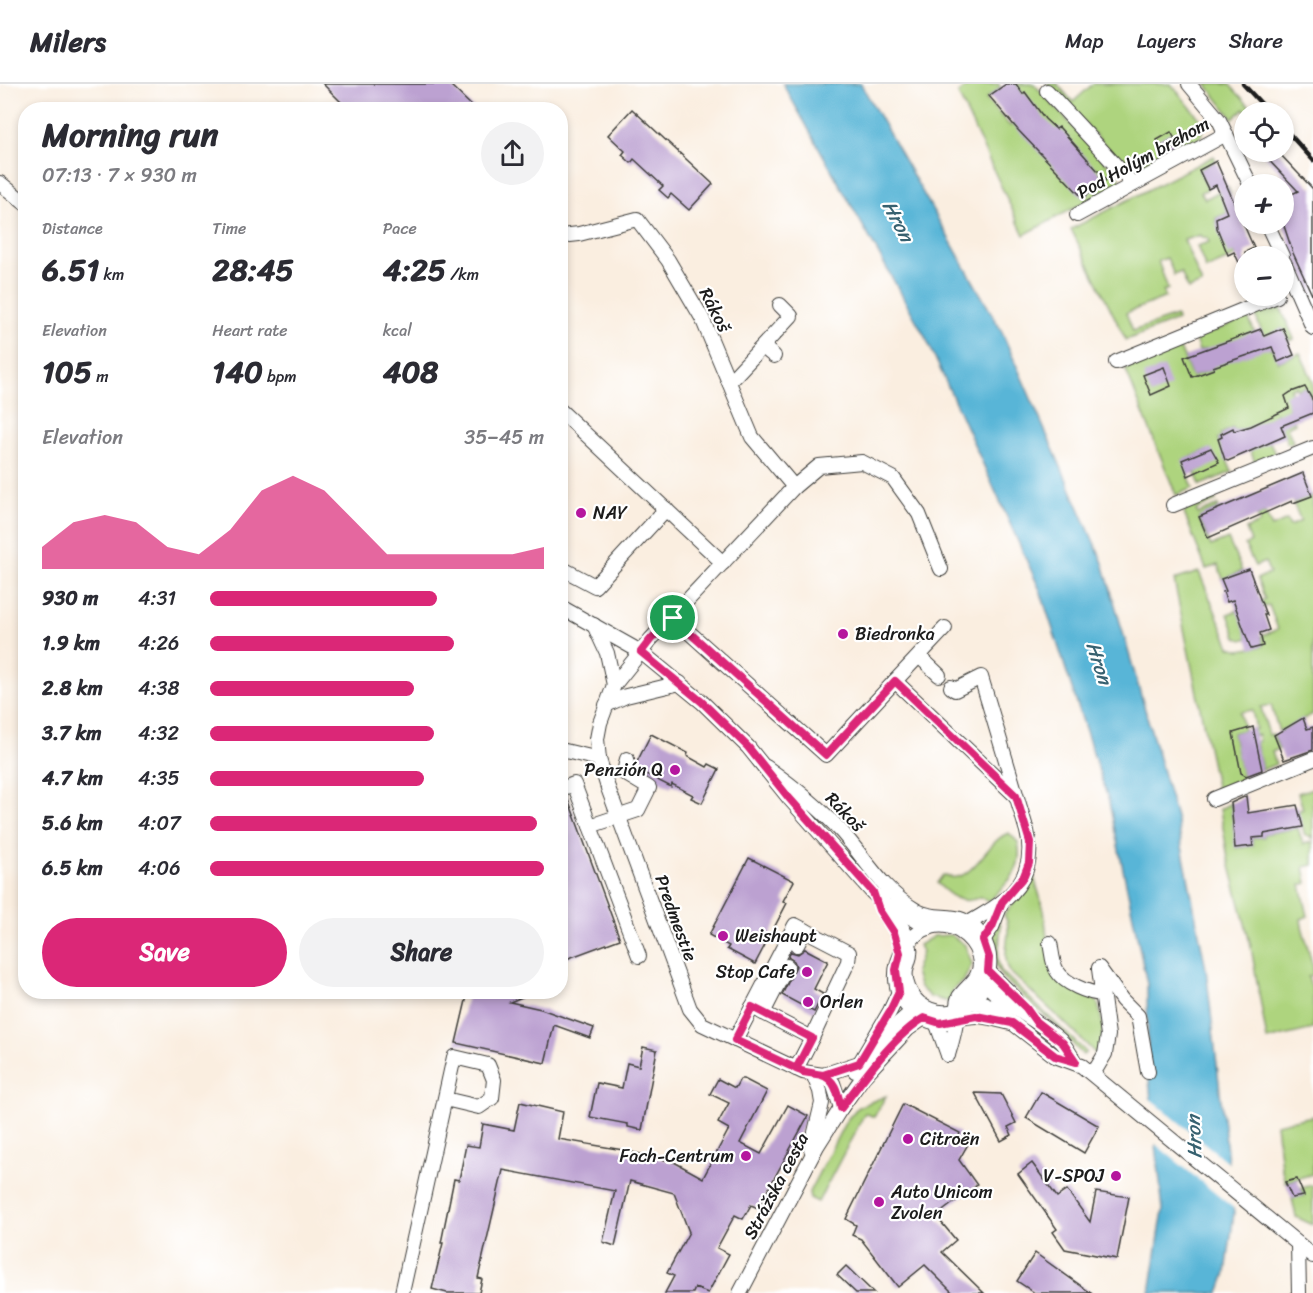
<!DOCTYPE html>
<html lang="en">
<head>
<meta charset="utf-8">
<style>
	body { margin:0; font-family:Sriracha,sans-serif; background:#f2f2f3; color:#2b2b33; height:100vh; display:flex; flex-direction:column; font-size:22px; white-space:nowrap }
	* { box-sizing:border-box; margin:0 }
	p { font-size:20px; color:#7c7c81 }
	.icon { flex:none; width:33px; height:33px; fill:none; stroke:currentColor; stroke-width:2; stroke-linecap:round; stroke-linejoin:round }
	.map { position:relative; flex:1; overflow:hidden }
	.drawer { position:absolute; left:18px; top:18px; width:550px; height:897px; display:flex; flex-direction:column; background:#fff; border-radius:24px; box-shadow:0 3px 9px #0003 }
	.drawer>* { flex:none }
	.tools { position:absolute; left:1234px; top:18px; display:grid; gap:12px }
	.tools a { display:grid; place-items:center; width:60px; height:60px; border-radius:50%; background:#fff; box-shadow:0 3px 9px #0003; font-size:30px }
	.pin { position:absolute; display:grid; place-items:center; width:51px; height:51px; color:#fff; margin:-26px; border:3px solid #fff; border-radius:50%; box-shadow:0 2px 6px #0007 }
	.round { display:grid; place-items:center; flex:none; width:63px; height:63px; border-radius:32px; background:#f2f2f3 }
	.summary { display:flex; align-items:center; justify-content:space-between; height:102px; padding:0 24px }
	h1 { font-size:33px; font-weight:700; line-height:45px }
	.figures { display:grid; grid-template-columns:repeat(3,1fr); gap:9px; height:102px; padding:6px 24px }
	.figures div { display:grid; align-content:center }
	.figures b { font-size:30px; font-weight:700 }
	.figures small { font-size:16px; font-weight:400 }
	.figures p { font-size:16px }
	.chart { height:168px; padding:12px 24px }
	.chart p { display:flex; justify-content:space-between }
	.chart svg { width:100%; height:108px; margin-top:6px; fill:#db2777; opacity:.7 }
	.button { display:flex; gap:12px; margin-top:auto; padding:12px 24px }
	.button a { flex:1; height:69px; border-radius:36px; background:#db2777; color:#fff; font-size:24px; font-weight:700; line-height:69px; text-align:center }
	.button a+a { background:#f2f2f3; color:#2b2b33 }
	ul { padding:0 24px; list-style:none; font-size:20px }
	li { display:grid; grid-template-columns:96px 72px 1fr; align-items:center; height:45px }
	li i { height:15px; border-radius:8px; background:#db2777 }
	header { display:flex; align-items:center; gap:36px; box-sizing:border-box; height:84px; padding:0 30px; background:#fff; border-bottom:2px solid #e1e1e2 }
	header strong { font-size:28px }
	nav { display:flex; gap:33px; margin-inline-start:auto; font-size:21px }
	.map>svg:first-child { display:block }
	.green { fill:#aed47e; stroke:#65784d; stroke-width:1.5 }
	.water { fill:#59b5d7; stroke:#3a687a; stroke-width:1.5 }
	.pier { fill:#faeee0 }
	.building { fill:#bca1d1 }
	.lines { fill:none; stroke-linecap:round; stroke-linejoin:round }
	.minor-casing { stroke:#3d3c39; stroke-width:16 }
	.minor { stroke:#fff; stroke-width:14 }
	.rail { stroke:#1c1c1c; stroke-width:4.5 }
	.route-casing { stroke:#fff; stroke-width:12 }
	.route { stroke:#db2777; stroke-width:8 }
	.poi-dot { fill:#b5179e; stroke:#fff; stroke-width:2 }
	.labels { text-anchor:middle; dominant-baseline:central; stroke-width:4.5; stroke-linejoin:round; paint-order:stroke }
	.street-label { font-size:18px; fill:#1c1c1c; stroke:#fff }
	.poi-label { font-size:18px; fill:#1c1c1c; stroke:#fff; text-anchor:start }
	.water-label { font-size:20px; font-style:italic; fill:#376170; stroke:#fff }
</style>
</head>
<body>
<header>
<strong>Milers</strong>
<nav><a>Map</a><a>Layers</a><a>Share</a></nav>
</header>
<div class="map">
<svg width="1313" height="1209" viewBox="0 0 1313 1209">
	<rect width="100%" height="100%" fill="#fff"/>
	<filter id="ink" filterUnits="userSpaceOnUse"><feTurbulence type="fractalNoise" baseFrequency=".0167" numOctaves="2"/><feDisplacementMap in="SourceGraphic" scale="12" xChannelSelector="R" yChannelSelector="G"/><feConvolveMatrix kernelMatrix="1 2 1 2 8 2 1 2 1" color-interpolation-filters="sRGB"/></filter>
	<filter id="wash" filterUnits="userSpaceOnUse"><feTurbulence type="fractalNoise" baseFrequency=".008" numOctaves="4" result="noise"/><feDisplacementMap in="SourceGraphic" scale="24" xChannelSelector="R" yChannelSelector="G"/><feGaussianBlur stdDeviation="1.35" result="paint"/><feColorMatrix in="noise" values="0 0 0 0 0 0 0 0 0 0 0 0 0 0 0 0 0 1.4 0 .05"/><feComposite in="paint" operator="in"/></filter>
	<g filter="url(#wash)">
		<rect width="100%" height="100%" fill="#faeee0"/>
		<g class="green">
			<path d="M 970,0 L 999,0 L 1000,4 L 986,15 L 1010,42 L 1013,40 L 1023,10 L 1016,0 L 1034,0 L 1120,94 L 1120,99 L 1024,151 L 958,10 Z"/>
			<path d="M 1047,0 L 1057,0 L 1073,18 L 1093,0 L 1171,0 L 1202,37 C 1203,42 1203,47 1201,52 C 1196,60 1153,84 1142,87 C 1137,88 1133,87 1128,85 Z"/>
			<path d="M 1206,0 L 1229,0 L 1255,28 L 1248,28 L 1244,25 L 1233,35 Z"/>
			<path d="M 1214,72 L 1216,77 L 1199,86 L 1208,105 L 1201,108 L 1205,115 L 1228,103 L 1231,110 L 1222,114 L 1228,129 L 1216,134 L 1216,137 L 1236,172 L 1206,185 L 1197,162 L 1209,158 L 1207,153 L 1203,154 L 1201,151 L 1184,156 L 1202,200 L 1188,205 L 1181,188 L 1174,191 L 1167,174 L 1158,177 L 1168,205 L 1163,207 L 1166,213 L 1126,229 L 1133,247 L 1176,232 L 1177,236 L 1126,256 L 1071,145 Z"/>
			<path d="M 1279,220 L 1294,255 L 1289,257 L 1283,245 L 1266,252 L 1271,265 L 1273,265 L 1278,278 L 1300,269 L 1313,297 L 1313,312 L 1311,313 L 1305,303 L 1297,306 L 1296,302 L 1290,305 L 1291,309 L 1289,325 L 1295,339 L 1287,343 L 1293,358 L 1288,360 L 1276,330 L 1270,358 L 1275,370 L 1255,378 L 1241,345 L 1234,347 L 1233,344 L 1221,350 L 1222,353 L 1218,355 L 1232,388 L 1200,401 L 1195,388 L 1205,367 L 1183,376 L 1193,404 L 1176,411 L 1125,284 L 1179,262 L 1192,293 L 1213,285 L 1206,265 L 1199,267 L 1195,255 L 1248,233 L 1256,251 L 1262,249 L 1255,230 Z"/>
			<path d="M 1313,411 L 1313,630 L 1279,648 L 1271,621 L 1261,623 L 1269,651 L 1273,650 L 1279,665 L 1272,668 L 1276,680 L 1262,686 L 1256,658 L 1259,657 L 1258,651 L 1254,652 L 1253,646 L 1256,645 L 1252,626 L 1240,628 L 1244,646 L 1233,649 L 1243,696 L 1217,707 L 1174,496 L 1199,488 L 1230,563 L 1240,566 L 1263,562 L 1261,552 L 1278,545 L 1269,521 L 1240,532 L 1248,554 L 1242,556 L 1236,552 L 1228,530 L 1265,515 L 1257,495 L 1270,489 L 1265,478 L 1255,482 L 1245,461 L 1251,458 L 1246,445 L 1260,439 L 1257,432 L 1265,429 L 1272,443 L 1287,436 L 1290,442 L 1301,437 L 1293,419 Z"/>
			<path d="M 1213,412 L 1216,417 L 1196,426 L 1198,430 L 1218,421 L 1219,424 L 1199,434 L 1211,462 L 1228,455 L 1242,487 L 1223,495 L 1218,481 L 1206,485 L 1184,429 L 1188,422 Z"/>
			<path d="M 1313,704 L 1313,755 L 1311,752 L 1305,752 L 1302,742 L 1294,728 L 1303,725 L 1298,709 Z"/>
			<path d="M 1231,719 L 1236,764 L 1253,762 L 1252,754 L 1264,753 L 1264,750 L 1298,744 L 1303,760 L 1313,758 L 1313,781 L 1304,783 L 1307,799 L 1301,801 L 1308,832 L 1301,835 L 1302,842 L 1313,883 L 1313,891 L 1308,893 L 1313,908 L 1313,945 L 1267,956 L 1251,863 L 1228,774 L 1220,725 Z"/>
			<path d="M 1009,749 L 1018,758 C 1024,787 1008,798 989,817 L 980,813 C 962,822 950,812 937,799 L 943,791 C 972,805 985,756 1009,749 Z"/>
			<path d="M 1033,790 L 1044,826 L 1047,854 L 1060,895 L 1097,917 C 1102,932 1107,957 1096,970 L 1066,940 L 1010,888 C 999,868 1015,847 1004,831 L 1025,805 Z"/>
			<path d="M 999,837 L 1001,841 L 998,877 L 1001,887 L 1086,968 L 1083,971 L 1055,941 L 1002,893 C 991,877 990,854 999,837 Z"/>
			<path d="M 951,851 L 965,861 L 972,880 L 964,896 L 953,905 L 950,918 L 930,913 L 919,902 L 915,887 L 922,868 L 919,861 L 934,852 Z"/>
			<path d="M 886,1012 L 874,1033 L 865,1029 L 818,1118 L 810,1114 L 809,1108 L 846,1037 L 858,1023 Z"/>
			<path d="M 1313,1032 L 1313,1090 L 1285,1098 L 1281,1082 L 1276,1040 Z"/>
			<path d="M 1313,1101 L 1313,1141 L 1296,1133 L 1292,1114 L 1304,1112 L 1301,1104 Z"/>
		</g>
		<path class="water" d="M 783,0 L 861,0 L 1001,246 L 1103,479 L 1177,737 L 1206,885 L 1234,1129 L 1226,1189 L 1219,1209 L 1150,1209 L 1163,1126 L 1148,988 L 1147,900 L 1109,718 L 1040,506 L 926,254 Z"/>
		<path class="pier" d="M 1148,1013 L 1231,1081 L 1237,1127 L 1153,1058 Z"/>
		<g id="blocks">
			<g class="building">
				<path d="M 323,0 L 449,0 L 476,26 L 349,26 Z"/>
				<path d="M 1006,0 L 1016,0 L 1023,10 L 1025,8 L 1045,35 L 1056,45 L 1059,43 L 1106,96 L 1083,114 L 1018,46 L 989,12 Z"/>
				<path d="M 632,25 L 713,100 L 689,126 L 671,110 L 668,114 L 659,106 L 663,102 L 634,75 L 631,79 L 622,71 L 625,67 L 608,51 Z"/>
				<path d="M 1171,48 L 1179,62 L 1165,70 L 1157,56 Z"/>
				<path d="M 1261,68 L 1278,68 L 1313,105 L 1313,213 L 1293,169 L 1284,142 L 1284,114 L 1298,107 Z"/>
				<path d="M 1216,77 L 1254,164 L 1245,168 L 1245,191 L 1234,168 L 1228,171 L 1217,144 L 1216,134 L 1227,129 L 1216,101 L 1208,105 L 1199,86 Z"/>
				<path d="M 1283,244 L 1294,271 L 1278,278 L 1272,263 L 1213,283 L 1214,285 L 1192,293 L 1184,273 L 1261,245 L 1264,252 Z"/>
				<path d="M 1164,283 L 1171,302 L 1151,311 L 1143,291 Z"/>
				<path d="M 1305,303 L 1313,317 L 1313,329 L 1281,342 L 1285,352 L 1228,377 L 1225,376 L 1218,355 L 1222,353 L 1221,350 L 1233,344 L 1234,347 L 1251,342 L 1289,324 L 1285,312 L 1291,308 Z"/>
				<path d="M 1211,364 L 1219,378 L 1188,392 L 1182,376 Z"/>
				<path d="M 1303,389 L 1312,412 L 1293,419 L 1292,417 L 1208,454 L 1199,433 Z"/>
				<path d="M 1249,485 L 1266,531 L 1264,531 L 1269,546 L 1260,549 L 1263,562 L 1251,565 L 1233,516 L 1227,518 L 1223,508 L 1226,507 L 1221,495 Z"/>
				<path d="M 1303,634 L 1307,645 L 1313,643 L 1313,666 L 1284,676 L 1274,651 Z"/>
				<path d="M 1253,643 L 1262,686 L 1246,692 L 1241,689 L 1233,649 Z"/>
				<path d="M 651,650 L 688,669 L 687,672 L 707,683 L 709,680 L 719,685 L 702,719 L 691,714 L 693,711 L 672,700 L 671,703 L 634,684 Z"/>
				<path d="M 567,712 L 620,855 L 561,877 L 561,714 Z"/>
				<path d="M 1246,712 L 1248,729 L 1297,721 L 1303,743 L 1264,750 L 1264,753 L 1252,754 L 1253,762 L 1235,764 L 1231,719 Z"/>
				<path d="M 749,774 L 794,797 L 783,817 L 787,819 L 755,880 L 727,865 L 729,862 L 709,851 Z"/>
				<path d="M 805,865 L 828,877 L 814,905 L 823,910 L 814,928 L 782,911 L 796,882 L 794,877 L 788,873 L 791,868 L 798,870 Z"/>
				<path d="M 468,908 L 534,908 L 510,918 L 541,925 L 594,944 L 590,954 L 554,941 L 545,979 L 456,959 Z"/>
				<path d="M 643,963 L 657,966 L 642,1046 L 628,1043 L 628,1040 L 590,1033 L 597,999 L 622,1004 L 627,979 L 639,982 Z"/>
				<path d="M 718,995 L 735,1004 L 740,995 L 744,995 L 767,1007 L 740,1059 L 761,1070 L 788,1021 L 808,1032 L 758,1124 L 751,1121 L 743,1135 L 735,1131 L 717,1164 L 729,1170 L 708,1209 L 695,1204 L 693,1209 L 665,1209 L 674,1192 L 667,1189 L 689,1148 L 674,1109 L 630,1097 L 615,1162 L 603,1158 L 615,1107 L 503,1086 L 478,1194 L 482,1195 L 479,1209 L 447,1209 L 432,1205 L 443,1159 L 441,1159 L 454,1095 L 459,1096 L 466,1061 L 479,1063 L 483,1040 L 514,1046 L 520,1018 L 563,1028 L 558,1055 L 623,1066 L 674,1078 L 703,1094 L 729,1045 L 718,1039 L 729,1019 L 710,1010 Z"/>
				<path d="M 1041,1008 L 1099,1042 L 1084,1069 L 1026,1034 Z"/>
				<path d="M 975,1009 L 1001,1010 L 1016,1039 L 1008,1043 L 1012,1051 L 1001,1057 Z"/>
				<path d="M 903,1020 L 960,1049 L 958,1054 L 968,1060 L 959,1076 L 977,1101 L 936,1132 L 956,1156 L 942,1168 L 984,1209 L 953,1209 L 925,1181 L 898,1203 L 861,1155 L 852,1151 L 856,1141 L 846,1135 Z"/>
				<path d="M 1032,1079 L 1057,1113 L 1067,1106 L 1090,1138 L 1096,1108 L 1129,1113 L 1117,1175 L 1065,1165 L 1053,1148 L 1057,1145 L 1018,1090 Z"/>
				<path d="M 1297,1095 L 1304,1112 L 1292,1114 L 1285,1098 Z"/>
				<path d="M 1035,1169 L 1091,1209 L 1035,1209 L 1017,1197 Z"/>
				<path d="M 846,1182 L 874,1209 L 856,1209 L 837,1191 Z"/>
			</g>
		</g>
	</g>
	<g filter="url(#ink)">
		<use href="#blocks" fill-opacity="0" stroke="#3d3c39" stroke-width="1.5"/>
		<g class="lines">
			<g class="minor-casing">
				<g id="minor">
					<path d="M 1189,0 L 1219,36 L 1250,100"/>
					<path d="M 1047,7 L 1133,100"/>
					<path d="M 0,99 L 26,120"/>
					<path d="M 1077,131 L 1226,50"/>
					<path d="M 1267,140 L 1282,172"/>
					<path d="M 561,152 L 579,150 L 637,135 L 668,176 L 702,234 L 752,353 L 794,403"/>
					<path d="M 1284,178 L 1313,244"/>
					<path d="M 763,263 L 774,272"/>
					<path d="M 1116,278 L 1277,212"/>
					<path d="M 729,298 L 791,232 L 780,221"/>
					<path d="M 561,327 L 723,479"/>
					<path d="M 1173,421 L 1313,364"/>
					<path d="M 561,484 L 595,502 L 666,425"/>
					<path d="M 561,523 L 641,568 L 702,618 L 748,663 L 789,714 L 872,808 C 888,822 906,843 910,864 C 912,872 907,879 906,886 C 904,898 910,911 919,919 C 960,951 1008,893 982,853 C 961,822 941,840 917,827 C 884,808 866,776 842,748 C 820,724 793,702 766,683"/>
					<path d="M 673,534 L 826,671 L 895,597 L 1016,712"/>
					<path d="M 594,541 L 607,569 L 614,601"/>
					<path d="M 919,572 L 939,591"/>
					<path d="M 895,597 L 945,544"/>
					<path d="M 951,603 L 955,606 L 981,593 L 1027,747 C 1034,775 1025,800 1002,818 C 990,828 975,834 963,843"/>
					<path d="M 606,621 L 626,612 L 680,599"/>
					<path d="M 561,666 L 599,675"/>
					<path d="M 561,705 L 574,700 L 590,742 L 638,726 L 649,704 L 624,689 L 627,675"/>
					<path d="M 1214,715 L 1313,675"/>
					<path d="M 590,742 L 639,872"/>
					<path d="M 896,819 L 910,833 L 929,844"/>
					<path d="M 983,856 L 992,843 L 1002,818"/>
					<path d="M 1050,859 C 1052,867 1052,879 1057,887 C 1065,900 1088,909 1102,910"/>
					<path d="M 797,861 L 805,846"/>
					<path d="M 1099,884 L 1122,916 L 1138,932 L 1148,988"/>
					<path d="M 988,887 L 1015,914"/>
					<path d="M 980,892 C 998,920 1039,935 1062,958 C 1067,964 1071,972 1075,978"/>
					<path d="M 971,918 L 983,919 L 992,923 L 1055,972 L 1082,982 L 1313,1172"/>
					<path d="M 752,923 L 812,954 L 796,985"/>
					<path d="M 763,929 L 787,882"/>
					<path d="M 936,938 L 948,971"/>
					<path d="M 735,956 L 795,841 L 849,869 L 848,878 L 812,954"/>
					<path d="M 948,971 C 952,958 956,945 957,931 C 957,925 956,918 959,913 C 967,901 980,896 980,879 C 979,869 974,859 966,852 C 921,812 863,897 919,932 C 944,947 954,932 976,932 C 988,932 1000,937 1012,939"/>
					<path d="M 872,975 C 882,956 900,934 919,924"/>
					<path d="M 859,979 L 823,991 L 803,988 L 702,940 L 690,925 L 608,704 L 599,675 L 597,655 L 600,639 L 614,601 L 651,555 L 794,403 L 819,382 L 862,378 L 893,394 L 919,430 L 941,485"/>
					<path d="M 855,987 L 890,927 L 899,908"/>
					<path d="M 1093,990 L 1105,970 L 1108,951 L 1099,885"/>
					<path d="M 823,991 L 833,999 L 841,1024"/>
					<path d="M 811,1065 L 822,1019 L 820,1007 L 813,990"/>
					<path d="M 1298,1160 L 1299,1209"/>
					<path d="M 402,1209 L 454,973 L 488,981 L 494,996 L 492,1014 L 479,1023 L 445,1015"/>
					<path d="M 740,1209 L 817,1062 L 841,1024 L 863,993 L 908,945 L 924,934"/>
				</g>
			</g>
			<use href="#minor" class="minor"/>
			<g class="rail">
				<path d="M 1243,0 L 1269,28"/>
				<path d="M 1284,44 L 1313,76"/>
			</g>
		</g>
	</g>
	<g class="lines" filter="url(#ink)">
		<g class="route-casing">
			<path id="route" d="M 673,534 L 651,555 L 641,568 L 702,618 L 748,663 L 789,714 L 873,808 L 879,826 L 894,849 L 900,869 L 896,886 L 899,908 L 890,927 L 859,979 L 823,991 L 803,988 L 735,956 L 752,923 L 812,954 L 796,985 C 804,989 812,988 821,991 C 836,995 838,1011 841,1024 C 862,997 894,951 924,934 L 940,939 L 976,932 L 1012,939 L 1055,972 L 1076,978 L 1063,959 L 1036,938 L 1026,924 L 988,887 L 989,874 L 983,856 L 992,843 L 1002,818 L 1024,792 L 1029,779 L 1030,758 L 1016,712 L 895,597 L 826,671 L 673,534"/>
		</g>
		<use href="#route" class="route"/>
	</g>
	<g class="poi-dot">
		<circle cx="581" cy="429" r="6"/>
		<circle cx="843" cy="550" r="6"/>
		<circle cx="675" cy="686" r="6"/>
		<circle cx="723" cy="852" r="6"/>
		<circle cx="807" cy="888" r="6"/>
		<circle cx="808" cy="918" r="6"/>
		<circle cx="908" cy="1055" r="6"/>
		<circle cx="746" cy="1072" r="6"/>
		<circle cx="1116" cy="1092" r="6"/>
		<circle cx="879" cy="1118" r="6"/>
	</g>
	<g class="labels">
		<g class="street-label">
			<text transform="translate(1143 74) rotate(-29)">Pod Holým brehom</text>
			<text transform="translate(715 226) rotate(63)">Rákoš</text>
			<text transform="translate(845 728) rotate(46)">Rákoš</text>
			<text transform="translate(676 834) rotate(70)">Predmestie</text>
			<text transform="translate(776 1102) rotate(-62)">Strážska cesta</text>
		</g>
		<g class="poi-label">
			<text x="593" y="429">NAY</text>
			<text x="855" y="550">Biedronka</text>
			<text x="663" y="686" text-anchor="end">Penzión Q</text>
			<text x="735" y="852">Weishaupt</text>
			<text x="795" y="888" text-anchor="end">Stop Cafe</text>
			<text x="820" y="918">Orlen</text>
			<text x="920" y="1055">Citroën</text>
			<text x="734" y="1072" text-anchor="end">Fach-Centrum</text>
			<text x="1104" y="1092" text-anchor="end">V-SPOJ</text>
			<text x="891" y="1108">Auto Unicom<tspan x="891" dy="21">Zvolen</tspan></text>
		</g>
		<g class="water-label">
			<text transform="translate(898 137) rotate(62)">Hron</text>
			<text transform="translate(1099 579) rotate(72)">Hron</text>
			<text transform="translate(1194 1053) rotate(-93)">Hron</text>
		</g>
	</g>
</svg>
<div class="tools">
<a><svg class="icon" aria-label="locate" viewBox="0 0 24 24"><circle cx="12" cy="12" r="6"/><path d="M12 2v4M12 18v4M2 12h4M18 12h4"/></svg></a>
<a>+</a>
<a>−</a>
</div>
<div class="pin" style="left:673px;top:534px;background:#1e9e55"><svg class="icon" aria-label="arrive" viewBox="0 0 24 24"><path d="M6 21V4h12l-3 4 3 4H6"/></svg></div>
<section class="drawer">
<div class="summary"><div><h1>Morning run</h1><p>07:13 · 7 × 930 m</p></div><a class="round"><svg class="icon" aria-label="share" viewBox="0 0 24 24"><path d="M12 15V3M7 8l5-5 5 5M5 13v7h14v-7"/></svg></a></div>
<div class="figures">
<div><p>Distance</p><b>6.51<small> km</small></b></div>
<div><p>Time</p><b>28:45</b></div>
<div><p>Pace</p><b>4:25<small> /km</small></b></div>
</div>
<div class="figures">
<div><p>Elevation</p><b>105<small> m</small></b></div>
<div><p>Heart rate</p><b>140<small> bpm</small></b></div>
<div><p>kcal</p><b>408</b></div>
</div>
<div class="chart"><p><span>Elevation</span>35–45 m</p>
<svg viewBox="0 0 160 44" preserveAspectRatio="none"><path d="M0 44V35L10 25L20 22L30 25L40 35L50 38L60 28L70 12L80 6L90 12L100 25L110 38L120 38L130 38L140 38L150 38L160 35V44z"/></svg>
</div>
<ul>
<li><b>930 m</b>4:31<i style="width:68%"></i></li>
<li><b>1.9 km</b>4:26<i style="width:73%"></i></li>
<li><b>2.8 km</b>4:38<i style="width:61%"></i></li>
<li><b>3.7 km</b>4:32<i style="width:67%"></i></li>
<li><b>4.7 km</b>4:35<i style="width:64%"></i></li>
<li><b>5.6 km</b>4:07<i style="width:98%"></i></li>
<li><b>6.5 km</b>4:06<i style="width:100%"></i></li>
</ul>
<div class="button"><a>Save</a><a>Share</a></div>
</section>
</div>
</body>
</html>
